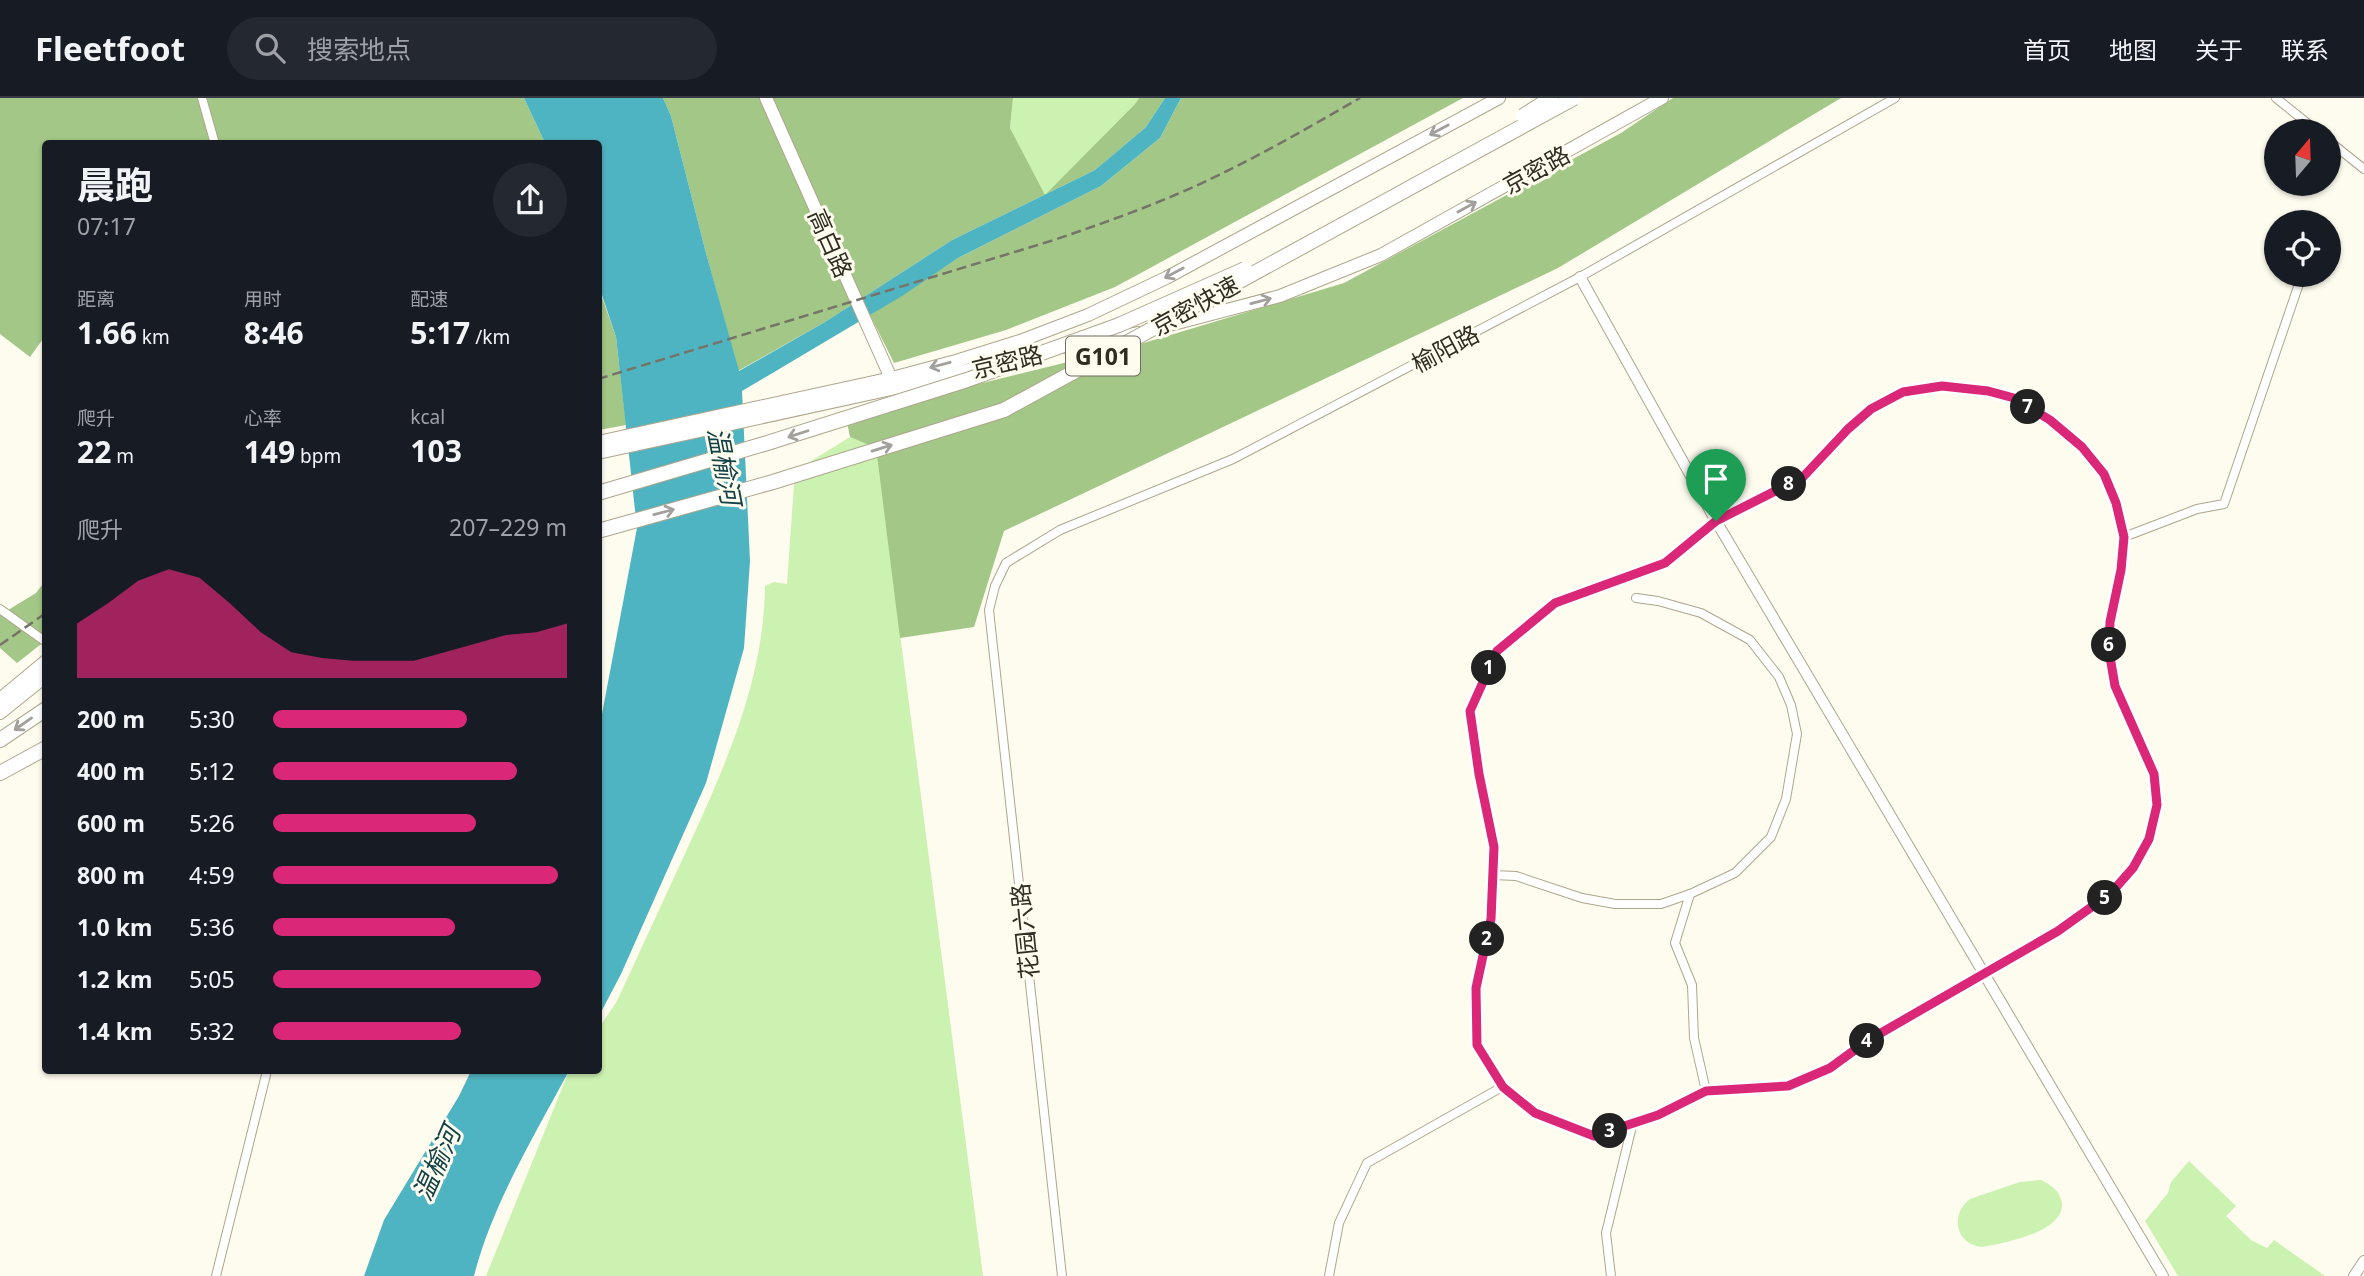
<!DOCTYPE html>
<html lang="zh">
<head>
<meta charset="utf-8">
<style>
	body { margin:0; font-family:"Noto Sans","Noto Sans SC",sans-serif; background:#242831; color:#f1f3f6; height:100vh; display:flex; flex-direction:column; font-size:26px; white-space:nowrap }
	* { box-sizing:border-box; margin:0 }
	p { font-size:23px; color:#9ea1a6 }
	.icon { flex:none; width:38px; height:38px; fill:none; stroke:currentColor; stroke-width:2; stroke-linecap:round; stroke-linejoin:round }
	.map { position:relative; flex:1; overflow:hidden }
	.details { position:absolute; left:42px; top:42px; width:560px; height:934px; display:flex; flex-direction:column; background:#171b24; border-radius:7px; box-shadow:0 2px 5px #0004 }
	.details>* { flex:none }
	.needle { width:46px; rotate:19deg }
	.buttons { position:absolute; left:2264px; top:21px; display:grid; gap:14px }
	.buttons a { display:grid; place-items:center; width:77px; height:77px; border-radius:50%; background:#171b24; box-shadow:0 2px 5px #0004; font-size:35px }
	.pin { position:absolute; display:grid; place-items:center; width:60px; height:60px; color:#fff; margin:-72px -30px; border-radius:50% 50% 50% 0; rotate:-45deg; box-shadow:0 0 7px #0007 }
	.pin .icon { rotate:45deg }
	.km { position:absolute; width:35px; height:35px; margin:-18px; border-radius:50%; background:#222; color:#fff; font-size:19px; line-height:35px; text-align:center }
	.round { display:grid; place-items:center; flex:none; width:74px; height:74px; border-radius:37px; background:#242831 }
	.summary { display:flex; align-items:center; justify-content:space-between; height:119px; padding:0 35px }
	h1 { font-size:38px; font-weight:700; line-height:52px }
	.metrics { display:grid; grid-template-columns:repeat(3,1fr); gap:10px; height:119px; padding:7px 35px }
	.metrics div { display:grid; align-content:center }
	.metrics b { font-size:30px; font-weight:700 }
	.metrics small { font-size:19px; font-weight:400 }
	.metrics p { font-size:19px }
	.chart { height:196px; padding:14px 35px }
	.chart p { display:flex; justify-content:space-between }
	.chart svg { width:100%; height:126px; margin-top:7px; fill:#db2777; opacity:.7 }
	ul { padding:0 35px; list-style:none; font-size:23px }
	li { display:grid; grid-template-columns:112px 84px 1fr; align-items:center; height:52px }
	li i { height:18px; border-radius:9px; background:#db2777 }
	header { display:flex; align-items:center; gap:42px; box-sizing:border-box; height:98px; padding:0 35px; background:#171b24; border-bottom:2px solid #363941 }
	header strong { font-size:33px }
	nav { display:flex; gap:38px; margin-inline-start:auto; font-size:24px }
	.search { width:490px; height:63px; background:#242831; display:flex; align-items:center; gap:18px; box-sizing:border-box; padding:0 24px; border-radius:38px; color:#9ea1a6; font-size:26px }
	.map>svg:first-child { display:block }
	.green { fill:#ccf2b1 }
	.forest { fill:#a2c787 }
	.water { fill:#4fb4c1 }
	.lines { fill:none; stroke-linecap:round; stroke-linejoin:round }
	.minor-casing { stroke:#aea68c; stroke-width:10 }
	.tertiary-casing { stroke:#aea68c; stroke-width:12 }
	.secondary-casing { stroke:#aea68c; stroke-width:14 }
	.trunk-casing { stroke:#aea68c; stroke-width:16 }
	.minor { stroke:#fff; stroke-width:8 }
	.tertiary { stroke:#fff; stroke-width:10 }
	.secondary { stroke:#fff; stroke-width:12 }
	.trunk { stroke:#fff; stroke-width:14 }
	.rail { stroke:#767368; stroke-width:2.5; stroke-dasharray:10 5; stroke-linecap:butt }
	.trunk-bridge-casing { stroke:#aea68c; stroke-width:16; stroke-linecap:butt }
	.trunk-bridge { stroke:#fff; stroke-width:14 }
	.oneway { stroke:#a2a09c }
	.route-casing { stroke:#fff; stroke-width:14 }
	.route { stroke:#db2777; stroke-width:9 }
	.labels { text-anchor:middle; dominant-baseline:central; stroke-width:6; stroke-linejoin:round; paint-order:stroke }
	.shield { fill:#fefbef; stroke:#6e6b60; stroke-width:2 }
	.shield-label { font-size:23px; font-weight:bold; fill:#302d22 }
	.street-label { font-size:24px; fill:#302d22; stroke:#fefbef }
	.water-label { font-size:26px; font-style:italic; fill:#124146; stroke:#fefbef }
</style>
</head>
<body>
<header>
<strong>Fleetfoot</strong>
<div class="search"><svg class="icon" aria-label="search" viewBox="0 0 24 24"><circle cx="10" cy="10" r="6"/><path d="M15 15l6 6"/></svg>搜索地点</div>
<nav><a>首页</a><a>地图</a><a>关于</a><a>联系</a></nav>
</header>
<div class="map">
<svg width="2364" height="1178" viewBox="0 0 2364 1178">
	<rect width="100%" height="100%" fill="#fefbef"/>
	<g class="green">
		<path d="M 1013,0 L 1139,0 L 1135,6 L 1045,98 L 1010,30 Z"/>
		<path d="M 850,339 L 876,350 L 983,1178 L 486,1178 L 569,973 L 598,973 L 599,930 L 617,903 C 641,851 665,799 689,747 C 727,664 764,581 765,488 L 774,484 L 787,486 L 795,373 Z"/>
		<path d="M 2189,1063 L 2236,1108 L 2226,1118 L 2251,1142 L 2267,1150 L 2274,1142 L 2325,1178 L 2178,1178 L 2145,1123 L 2168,1095 L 2171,1084 Z"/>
		<path d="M 2041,1082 C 2051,1087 2060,1093 2062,1105 C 2064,1134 2005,1145 1982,1149 C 1955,1146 1950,1116 1970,1101 L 2020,1084 Z"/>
	</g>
	<g class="forest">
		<path d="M 0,0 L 524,0 L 545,45 L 46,46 L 45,238 L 30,259 L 0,236 Z"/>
		<path d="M 663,0 L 1013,0 L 1010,30 L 1045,97 L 1135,6 L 1139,0 L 1165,0 L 1146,29 L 1095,72 L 952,142 L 825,224 L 738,273 L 706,155 L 671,18 Z"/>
		<path d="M 1181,0 L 1463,0 L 1115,189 L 1006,232 L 894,265 L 870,217 L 958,160 L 1101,88 L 1160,40 Z"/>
		<path d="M 1673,0 L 1841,0 L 1558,170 L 1004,433 L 974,529 L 900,540 L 876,350 L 850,339 L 847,324 L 966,289 L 1137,247 L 1344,185 L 1621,35 Z"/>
		<path d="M 598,188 L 616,239 L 626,327 L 599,332 Z"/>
		<path d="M 45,483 L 45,543 L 17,565 L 0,550 L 0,517 L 36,495 Z"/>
	</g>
	<g class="water">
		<path d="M 524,0 L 663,0 L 671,18 L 706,155 L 739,273 L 825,224 L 952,142 L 1095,72 L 1146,29 L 1165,0 L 1181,0 L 1160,40 L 1101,88 L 958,160 L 902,198 L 742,293 L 750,463 L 744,550 L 706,685 L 621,876 L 599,918 L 599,632 L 637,430 L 616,239 L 599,188 L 598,46 L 545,45 Z"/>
		<path d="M 471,973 L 569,973 C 535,1036 491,1109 474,1178 L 364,1178 L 384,1122 L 459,998 Z"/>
	</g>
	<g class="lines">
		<g class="minor-casing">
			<g id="minor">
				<path d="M 202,0 L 215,46"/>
				<path d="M 2276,0 L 2317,33"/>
				<path d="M 2329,43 L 2364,71"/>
				<path d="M 1942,288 L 1988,293 L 2014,301 L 2050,322 L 2082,349 L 2104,376 L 2116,405 L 2124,439 L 2121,472 L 2111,524 L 2109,553 L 2115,588 L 2154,676 L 2157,707 L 2149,741 L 2133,770 L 2111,795 L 2058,833 L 1867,943 L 1830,970 L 1788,988 L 1706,993 L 1658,1017 L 1594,1038 L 1535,1015 L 1502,989 L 1477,947 L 1476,890 L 1491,821 L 1494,749 L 1480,676 L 1470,613 L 1497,553 L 1555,505 L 1666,465 L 1716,423 L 1803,379 L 1848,331 L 1872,311 L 1903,294 Z"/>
				<path d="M 2124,439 L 2197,411 L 2224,406 L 2302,177"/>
				<path d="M 1636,500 L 1658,503 L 1701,515 L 1750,542 L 1779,579 L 1791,607 L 1797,636 L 1786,701 L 1771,739 L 1735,775 L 1690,796 L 1675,845 L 1692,887 L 1694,940 L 1706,993"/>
				<path d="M 0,511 L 46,544"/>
				<path d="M 1493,777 L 1516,778 L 1582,800 L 1615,806 L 1661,806 L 1690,796"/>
				<path d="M 216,1178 L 267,973"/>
				<path d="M 1062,1178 L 989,512 L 995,488 L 1006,465 L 1060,432 L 1233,361 L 1580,179 L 1895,0"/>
				<path d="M 1329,1178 L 1339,1125 L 1367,1065 L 1502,989"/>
				<path d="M 1611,1178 L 1606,1135 L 1632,1028"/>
			</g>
		</g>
		<g class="tertiary-casing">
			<g id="tertiary">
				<path d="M 1580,179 L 1716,423 L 2163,1178"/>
				<path d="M 2354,1178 L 2364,1163"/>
			</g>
		</g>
		<g class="secondary-casing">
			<g id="secondary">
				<path d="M 766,0 L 894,287"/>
				<path d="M 1162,229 L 1280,198 L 1381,157 L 1662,0"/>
				<path d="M 1067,250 L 1138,235"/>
				<path d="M 598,344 L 892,280 L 956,263 L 1020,243 L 1088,217 L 1166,180 L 1499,0"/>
				<path d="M 598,355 L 896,290 L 1004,263"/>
				<path d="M 0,601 L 46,563"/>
				<path d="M 0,615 L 46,578"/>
			</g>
		</g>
		<g class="trunk-casing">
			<g id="trunk">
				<path d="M 0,642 L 46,611"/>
				<path d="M 0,675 L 46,650"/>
			</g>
		</g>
		<use href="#minor" class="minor"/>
		<use href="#tertiary" class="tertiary"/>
		<use href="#secondary" class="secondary"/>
		<use href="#trunk" class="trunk"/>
		<g class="rail">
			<path d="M 598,281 L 1054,142 C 1095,128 1135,114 1175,97 C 1239,70 1299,35 1360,0"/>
			<path d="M 0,547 L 46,515"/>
		</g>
		<g class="trunk-bridge-casing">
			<g id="trunk-bridge">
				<path d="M 1523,18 L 1551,0"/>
				<path d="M 598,395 L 764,346 L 967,282 L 1119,227 L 1245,171"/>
				<path d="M 598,433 L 773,384 L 1004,312 L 1574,0"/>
			</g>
		</g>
		<use href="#trunk-bridge" class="trunk-bridge"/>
	</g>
	<defs><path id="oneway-shaft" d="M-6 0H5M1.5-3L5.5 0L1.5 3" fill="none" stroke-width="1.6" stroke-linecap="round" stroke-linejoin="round" transform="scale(1.75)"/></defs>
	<g class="oneway">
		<use href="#oneway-shaft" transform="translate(1439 32) rotate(152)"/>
		<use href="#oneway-shaft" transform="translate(1467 109) rotate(-29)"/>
		<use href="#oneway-shaft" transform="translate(1174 175) rotate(152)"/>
		<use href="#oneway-shaft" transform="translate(1261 203) rotate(-15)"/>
		<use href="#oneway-shaft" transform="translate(940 267) rotate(165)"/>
		<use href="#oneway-shaft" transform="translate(798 336) rotate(162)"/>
		<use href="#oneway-shaft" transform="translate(882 350) rotate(-17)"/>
		<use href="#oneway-shaft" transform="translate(664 414) rotate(-15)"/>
		<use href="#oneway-shaft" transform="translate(23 626) rotate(145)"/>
	</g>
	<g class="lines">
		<g class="route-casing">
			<path id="route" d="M 1942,288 L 1988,293 L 2014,300 L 2050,322 L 2082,349 L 2104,376 L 2116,405 L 2124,439 L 2121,472 L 2110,524 L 2109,553 L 2115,588 L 2154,676 L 2157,707 L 2149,741 L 2133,770 L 2111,795 L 2058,833 L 1867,943 L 1830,970 L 1788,988 L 1706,993 L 1658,1017 L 1594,1038 L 1535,1015 L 1503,989 L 1477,947 L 1476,890 L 1491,821 L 1494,749 L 1479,676 L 1470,613 L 1497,553 L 1555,505 L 1665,465 L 1716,423 L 1803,379 L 1848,331 L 1871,311 L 1903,294 Z"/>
		</g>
		<use href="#route" class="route"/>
	</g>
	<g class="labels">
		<rect class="shield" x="1066" y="238.5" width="74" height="39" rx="5"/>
		<g class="shield-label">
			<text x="1103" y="258">G101</text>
		</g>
		<g class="street-label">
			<text transform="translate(1536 71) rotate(-29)">京密路</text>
			<text transform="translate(831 145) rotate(66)">高白路</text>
			<text transform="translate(1195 207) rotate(-29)">京密快速</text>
			<text transform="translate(1445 250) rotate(-28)">榆阳路</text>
			<text transform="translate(1007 263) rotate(-13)">京密路</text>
			<text transform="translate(1024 833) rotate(-96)">花园六路</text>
		</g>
		<g class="water-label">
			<text transform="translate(725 368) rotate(79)">温榆河</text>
			<text transform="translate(436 1065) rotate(-66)">温榆河</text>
		</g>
	</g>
</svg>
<div class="buttons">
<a><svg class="needle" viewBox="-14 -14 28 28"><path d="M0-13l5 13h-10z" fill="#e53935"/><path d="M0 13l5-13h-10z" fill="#9ea1a6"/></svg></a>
<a><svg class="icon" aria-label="locate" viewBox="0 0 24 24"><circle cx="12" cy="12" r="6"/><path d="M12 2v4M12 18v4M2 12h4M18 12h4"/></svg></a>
</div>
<div class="pin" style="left:1716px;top:423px;background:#1e9e55"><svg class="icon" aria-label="arrive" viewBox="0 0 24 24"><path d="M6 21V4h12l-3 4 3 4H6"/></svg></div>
<b class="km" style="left:1489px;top:570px">1</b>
<b class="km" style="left:1487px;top:841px">2</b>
<b class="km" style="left:1610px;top:1033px">3</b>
<b class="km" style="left:1867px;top:943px">4</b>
<b class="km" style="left:2105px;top:800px">5</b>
<b class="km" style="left:2109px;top:547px">6</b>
<b class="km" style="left:2028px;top:309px">7</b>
<b class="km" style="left:1789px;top:386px">8</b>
<section class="details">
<div class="summary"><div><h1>晨跑</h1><p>07:17</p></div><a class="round"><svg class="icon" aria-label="share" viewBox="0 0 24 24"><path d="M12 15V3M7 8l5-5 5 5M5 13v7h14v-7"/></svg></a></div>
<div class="metrics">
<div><p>距离</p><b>1.66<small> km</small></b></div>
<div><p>用时</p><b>8:46</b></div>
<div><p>配速</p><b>5:17<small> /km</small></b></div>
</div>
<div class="metrics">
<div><p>爬升</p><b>22<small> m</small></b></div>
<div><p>心率</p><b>149<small> bpm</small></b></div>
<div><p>kcal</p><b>103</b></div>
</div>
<div class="chart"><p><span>爬升</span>207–229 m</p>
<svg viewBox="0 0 160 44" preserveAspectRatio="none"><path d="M0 44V25L10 18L20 10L30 6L40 9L50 18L60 28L70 35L80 37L90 38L100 38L110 38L120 35L130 32L140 29L150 28L160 25V44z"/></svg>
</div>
<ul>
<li><b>200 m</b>5:30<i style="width:66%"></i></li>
<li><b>400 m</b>5:12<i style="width:83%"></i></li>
<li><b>600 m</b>5:26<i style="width:69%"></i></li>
<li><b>800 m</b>4:59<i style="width:97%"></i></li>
<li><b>1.0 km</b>5:36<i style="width:62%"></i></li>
<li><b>1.2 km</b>5:05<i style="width:91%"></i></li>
<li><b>1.4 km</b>5:32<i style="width:64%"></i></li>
</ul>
</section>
</div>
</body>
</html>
